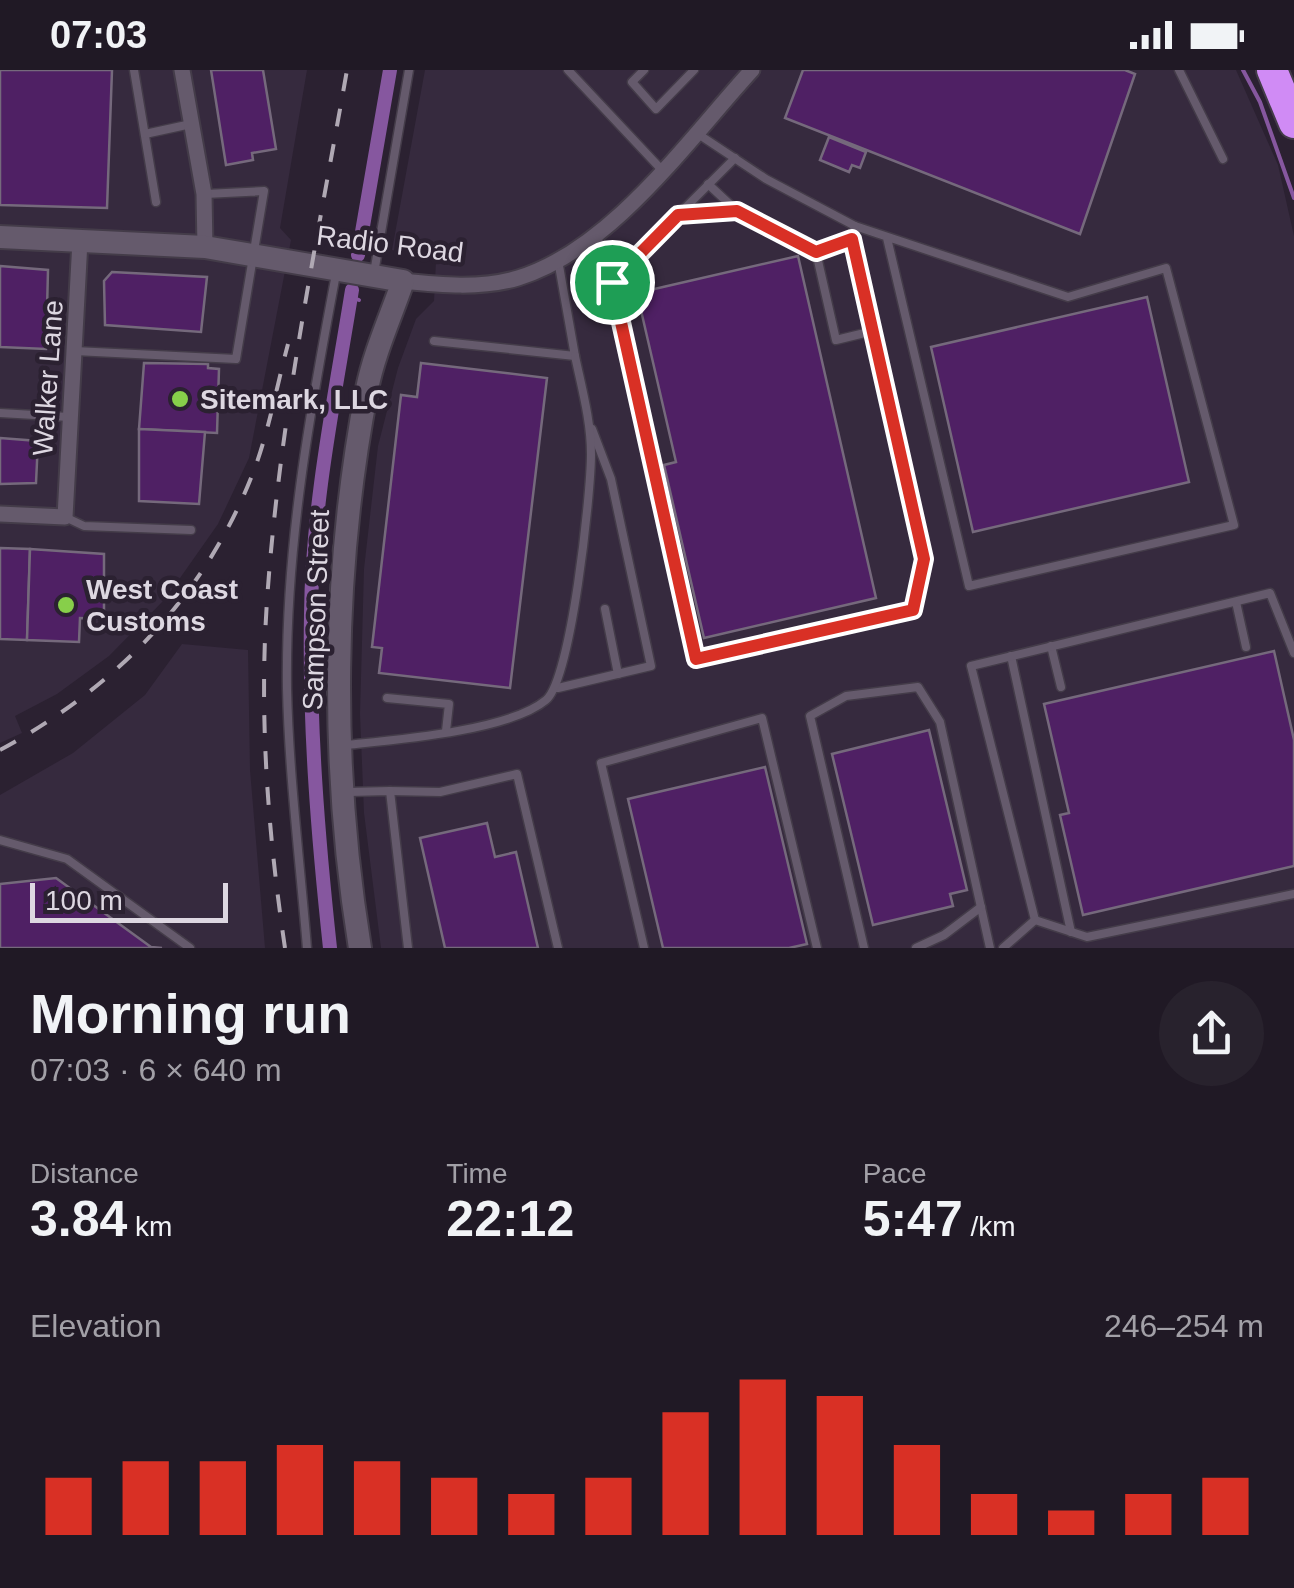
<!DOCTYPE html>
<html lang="en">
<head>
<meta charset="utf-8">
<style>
	body { margin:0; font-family:Helvetica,sans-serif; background:#28222d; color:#f1f3f6; height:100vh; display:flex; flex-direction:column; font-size:38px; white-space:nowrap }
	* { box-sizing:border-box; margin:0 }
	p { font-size:32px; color:#a2a0a7 }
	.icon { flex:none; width:55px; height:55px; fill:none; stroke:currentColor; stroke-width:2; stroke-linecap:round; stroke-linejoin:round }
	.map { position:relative; height:878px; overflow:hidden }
	.details { display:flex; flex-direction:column; background:#201925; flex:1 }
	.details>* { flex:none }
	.scale { position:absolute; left:30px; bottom:25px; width:198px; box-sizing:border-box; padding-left:10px; border:5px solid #ddd7e1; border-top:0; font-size:28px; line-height:35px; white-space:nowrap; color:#ddd7e1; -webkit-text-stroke:8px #2b2131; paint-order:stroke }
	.pin { position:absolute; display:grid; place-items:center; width:85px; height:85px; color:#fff; margin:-42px; border:5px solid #fff; border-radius:50%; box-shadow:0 2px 10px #0007 }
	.round { display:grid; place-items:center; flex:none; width:105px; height:105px; border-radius:52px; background:#28222d }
	.head { display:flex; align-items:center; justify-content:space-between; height:170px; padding:0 30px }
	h1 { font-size:55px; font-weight:600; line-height:75px }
	.figures { display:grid; grid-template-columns:repeat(3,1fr); gap:15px; height:170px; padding:10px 30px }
	.figures div { display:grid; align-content:center }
	.figures b { font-size:50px; font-weight:600 }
	.figures small { font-size:28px; font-weight:400 }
	.figures p { font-size:28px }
	.chart { height:280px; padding:20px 30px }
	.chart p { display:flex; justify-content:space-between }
	.chart svg { width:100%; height:180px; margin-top:10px; stroke:#d93025; stroke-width:6 }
	.status { display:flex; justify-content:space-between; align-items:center; height:70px; padding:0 50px; background:#201925; direction:ltr }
	.status svg { height:28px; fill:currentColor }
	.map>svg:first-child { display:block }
	.built { fill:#362a3e }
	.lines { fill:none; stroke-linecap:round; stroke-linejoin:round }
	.stream { stroke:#86579f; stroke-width:4 }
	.canal { stroke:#86579f; stroke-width:14 }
	.building { fill:#4f2064; stroke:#75697c; stroke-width:2.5 }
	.lane-casing { stroke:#443c49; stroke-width:11 }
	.street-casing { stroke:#443c49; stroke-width:19 }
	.secondary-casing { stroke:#443c49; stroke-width:26 }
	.highway-casing { stroke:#443c49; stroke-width:34 }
	.lane { stroke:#655a6c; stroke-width:8 }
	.street { stroke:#655a6c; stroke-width:15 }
	.secondary { stroke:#655a6c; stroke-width:22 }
	.highway { stroke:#d08bf5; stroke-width:30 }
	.rail { stroke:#b0a9b4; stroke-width:4; stroke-dasharray:18 18; stroke-linecap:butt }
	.route-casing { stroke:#fff; stroke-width:20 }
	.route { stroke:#d93025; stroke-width:12 }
	.poi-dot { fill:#87cf4a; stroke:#2b2131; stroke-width:4 }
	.labels { text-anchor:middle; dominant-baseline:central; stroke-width:9; stroke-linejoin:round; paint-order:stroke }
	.street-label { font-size:28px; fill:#ddd7e1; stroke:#2b2131 }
	.poi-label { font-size:28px; font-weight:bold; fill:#ddd7e1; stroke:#2b2131; text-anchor:start }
</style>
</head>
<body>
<div class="status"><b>07:03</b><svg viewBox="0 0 49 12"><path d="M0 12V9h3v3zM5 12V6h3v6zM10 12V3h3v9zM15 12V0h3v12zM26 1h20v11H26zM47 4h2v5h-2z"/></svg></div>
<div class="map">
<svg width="1294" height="878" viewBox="0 0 1294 878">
	<rect width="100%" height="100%" fill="#2b2131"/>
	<g class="built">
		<path d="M 0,0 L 307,0 L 280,158 L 291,170 L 249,388 L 218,454 L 166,528 L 109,586 L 57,624 L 15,646 L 22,663 L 0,673 Z"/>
		<path d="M 425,0 L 1236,0 L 1278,95 L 1294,166 L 1294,878 L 381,878 L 364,743 L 360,644 L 364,499 L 378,376 L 398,298 L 416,249 L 434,231 L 436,191 L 392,180 Z"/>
		<path d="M 182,574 L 248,580 L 250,700 L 265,878 L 0,878 L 0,725 L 73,683 L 145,625 Z"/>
	</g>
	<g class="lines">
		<g class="stream">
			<path d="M 1243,0 L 1260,32 L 1294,128"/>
			<path d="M 352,166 L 357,166"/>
			<path d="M 351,227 L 359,230"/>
			<path d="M 314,695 L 318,695"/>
		</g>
		<g class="canal">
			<path d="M 358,185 L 390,0"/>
			<path d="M 330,878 C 318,767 309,656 311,544 C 312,436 335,326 352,220"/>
		</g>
	</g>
	<g class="building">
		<path d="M 0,0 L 112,0 L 107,138 L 0,135 Z"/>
		<path d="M 211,0 L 263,0 L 276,79 L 252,83 L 253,90 L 226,95 Z"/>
		<path d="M 803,0 L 1125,0 L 1135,4 L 1080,164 L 785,48 Z"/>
		<path d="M 829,67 L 866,82 L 860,98 L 852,95 L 849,102 L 820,90 Z"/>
		<path d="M 798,186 L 876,528 L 704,568 L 664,395 L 676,392 L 637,223 Z"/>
		<path d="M 0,196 L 48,200 L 46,279 L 0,277 Z"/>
		<path d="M 112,202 L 207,207 L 201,262 L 105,255 L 104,211 Z"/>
		<path d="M 1147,227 L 1189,412 L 973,462 L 931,277 Z"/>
		<path d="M 144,293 L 208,294 L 208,298 L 219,299 L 217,363 L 139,359 Z"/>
		<path d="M 421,293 L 547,308 L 510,618 L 379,603 L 382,578 L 372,577 L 401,325 L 417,327 Z"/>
		<path d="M 139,359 L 205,362 L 199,434 L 139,431 Z"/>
		<path d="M 0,368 L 38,371 L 36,413 L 0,414 Z"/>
		<path d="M 0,478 L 30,479 L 27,570 L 0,569 Z"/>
		<path d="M 30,479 L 104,484 L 104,549 L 80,548 L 79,572 L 27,570 Z"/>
		<path d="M 1274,581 L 1294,670 L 1294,796 L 1083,845 L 1060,745 L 1069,743 L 1044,634 Z"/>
		<path d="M 929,660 L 967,820 L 950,824 L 953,836 L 873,855 L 832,684 Z"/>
		<path d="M 765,697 L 807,874 L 789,878 L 663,878 L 628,729 Z"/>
		<path d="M 487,753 L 495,787 L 516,782 L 538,878 L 445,878 L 420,768 Z"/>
		<path d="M 56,808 L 151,877 L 162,878 L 0,878 L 0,814 Z"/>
	</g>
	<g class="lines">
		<g class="lane-casing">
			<g id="lane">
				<path d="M 134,0 L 156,132"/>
				<path d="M 568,0 L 661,99"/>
				<path d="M 644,0 L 632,12 L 656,39 L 694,0"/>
				<path d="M 1179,0 L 1223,89"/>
				<path d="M 145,64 L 191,54"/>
				<path d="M 708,114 L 737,141"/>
				<path d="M 678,145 L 735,88"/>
				<path d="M 855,156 L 1068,227 L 1166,198 L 1234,455 L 969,516 L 887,168"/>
				<path d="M 597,166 L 612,212 L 678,145 L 737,141 L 816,182 L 836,270 L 873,261 L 852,169 L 855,156 L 766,109 L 695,62"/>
				<path d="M 816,182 L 852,169"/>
				<path d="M 374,203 L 409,0"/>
				<path d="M 612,212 L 696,589 L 913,540 L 924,489 L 873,261"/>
				<path d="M 434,271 L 575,286 L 558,190"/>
				<path d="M 75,281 L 236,289 L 264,121 L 205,124"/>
				<path d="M 0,343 L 69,347"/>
				<path d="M 65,447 L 84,456 L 191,460"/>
				<path d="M 1236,532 L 1246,577"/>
				<path d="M 605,539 L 618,604"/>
				<path d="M 1051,576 L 1061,617"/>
				<path d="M 1011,586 L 1071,862"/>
				<path d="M 558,618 L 651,596 L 611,409 L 592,359"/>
				<path d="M 387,628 L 449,634 L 446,661"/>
				<path d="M 346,675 C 395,670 509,661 546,630 C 571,610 591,424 591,384 C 591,351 582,319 575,286"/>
				<path d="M 390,721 L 440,722 L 517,704 L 558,878"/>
				<path d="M 348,722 L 390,721 L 408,878"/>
				<path d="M 0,770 L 67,789 L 190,878"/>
				<path d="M 1035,850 L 971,596 L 1270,523 L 1294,583"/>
				<path d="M 1035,850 L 1087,867 L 1294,824"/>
				<path d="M 307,878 C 300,792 289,705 287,619 C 285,478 310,341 336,204"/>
				<path d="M 644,878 L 601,693 L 762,648 L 817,878"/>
				<path d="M 864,878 L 810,646 L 846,626 L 918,617 L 940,652 L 990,878"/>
				<path d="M 916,878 L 944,865 L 981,837"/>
				<path d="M 1003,878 L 1035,850"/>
			</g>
		</g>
		<g class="street-casing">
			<g id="street">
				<path d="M 182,0 L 204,124 L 205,177"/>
				<path d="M 403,211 C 440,215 481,219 518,208 C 612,179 687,71 752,0"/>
				<path d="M 0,444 L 65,447 L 80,171"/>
			</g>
		</g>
		<g class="secondary-casing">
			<path id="secondary" d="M 0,167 L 205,177 L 403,211 C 391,246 374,283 367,319 C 332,501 330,695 360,878"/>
		</g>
		<g class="highway-casing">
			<path id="highway" d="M 1272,0 L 1294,53"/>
		</g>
		<use href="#lane" class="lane"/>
		<use href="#street" class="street"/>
		<use href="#secondary" class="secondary"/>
		<use href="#highway" class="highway"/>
		<g class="rail">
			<path d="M 0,680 C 114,618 202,530 251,408 C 268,366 276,319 288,274"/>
			<path d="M 285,878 C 268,764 259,647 267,531 C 279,353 316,176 347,0"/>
		</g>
	</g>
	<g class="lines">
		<g class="route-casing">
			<path id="route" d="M 737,141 L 816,182 L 852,169 L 924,489 L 913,540 L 696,589 L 612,212 L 678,145 Z"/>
		</g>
		<use href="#route" class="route"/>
	</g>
	<g class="poi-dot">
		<circle cx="180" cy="329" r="10"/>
		<circle cx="66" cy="535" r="10"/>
	</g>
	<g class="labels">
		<g class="street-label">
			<text transform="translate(390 174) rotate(7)">Radio Road</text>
			<text transform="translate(48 308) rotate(-86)">Walker Lane</text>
			<text transform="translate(316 540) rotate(-88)">Sampson Street</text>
		</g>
		<g class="poi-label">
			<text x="200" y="329">Sitemark, LLC</text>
			<text x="86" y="519">West Coast<tspan x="86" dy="32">Customs</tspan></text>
		</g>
	</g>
</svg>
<div class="scale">100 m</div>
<div class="pin" style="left:612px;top:212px;background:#1e9e55"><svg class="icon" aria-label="arrive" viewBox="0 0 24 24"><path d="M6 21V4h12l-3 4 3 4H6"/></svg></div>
</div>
<section class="details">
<div class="head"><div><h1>Morning run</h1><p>07:03 · 6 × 640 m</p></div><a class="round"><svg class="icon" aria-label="share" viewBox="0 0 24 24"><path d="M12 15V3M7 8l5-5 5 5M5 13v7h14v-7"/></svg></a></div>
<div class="figures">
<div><p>Distance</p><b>3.84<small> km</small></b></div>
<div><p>Time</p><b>22:12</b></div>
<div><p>Pace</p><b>5:47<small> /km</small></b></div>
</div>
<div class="chart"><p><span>Elevation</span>246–254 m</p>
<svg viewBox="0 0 160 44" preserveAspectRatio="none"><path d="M5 44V30M15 44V26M25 44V26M35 44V22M45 44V26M55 44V30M65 44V34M75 44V30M85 44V14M95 44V6M105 44V10M115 44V22M125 44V34M135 44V38M145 44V34M155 44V30"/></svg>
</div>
</section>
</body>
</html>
